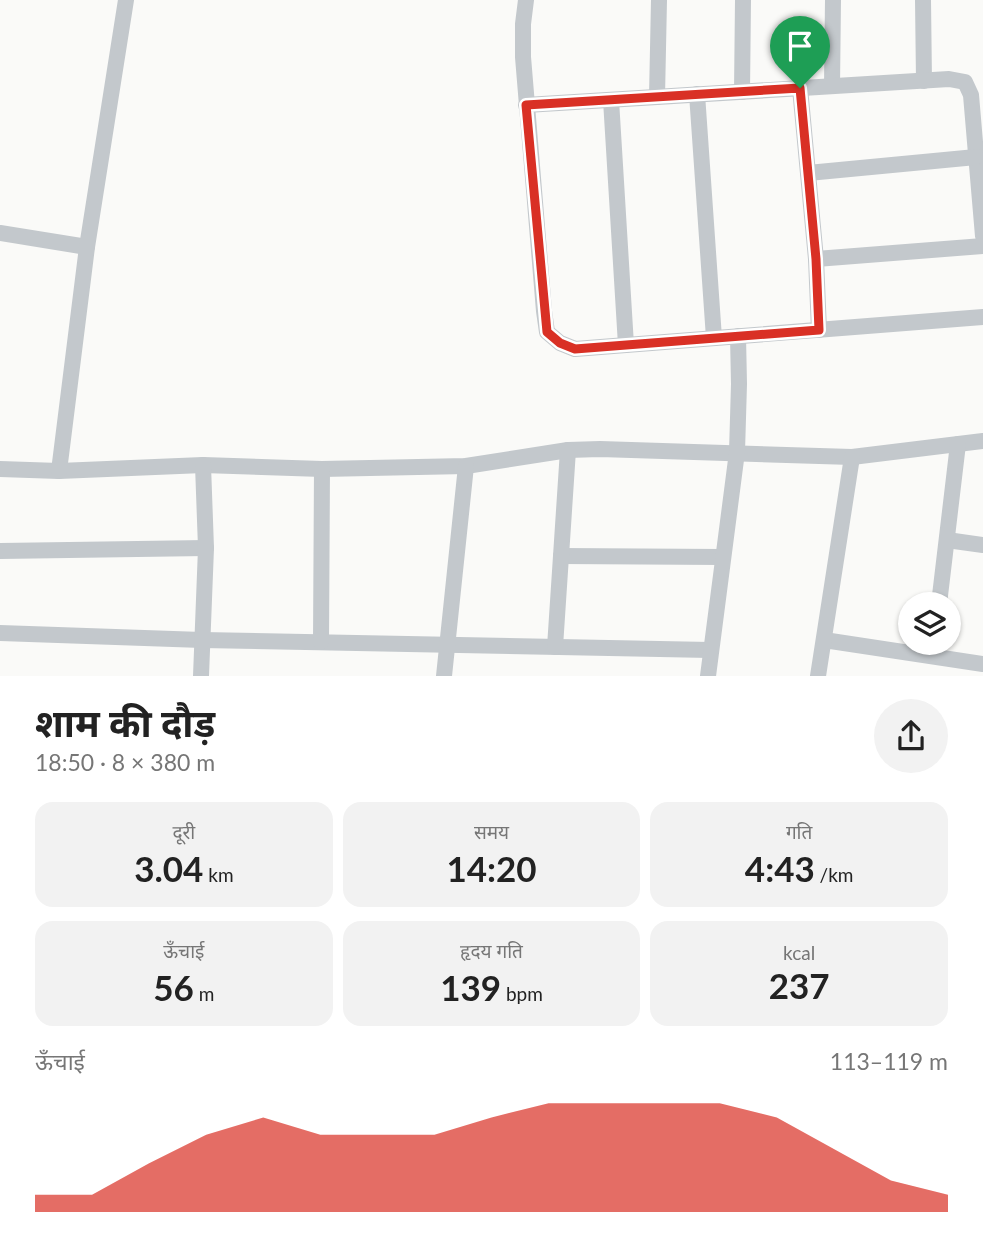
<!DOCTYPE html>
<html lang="hi">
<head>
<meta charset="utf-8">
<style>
	body { margin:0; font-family:Lato,"Noto Sans Devanagari",sans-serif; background:#f2f2f2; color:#222; height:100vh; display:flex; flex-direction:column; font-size:26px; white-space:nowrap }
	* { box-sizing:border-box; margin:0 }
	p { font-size:23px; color:#767676 }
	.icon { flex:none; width:38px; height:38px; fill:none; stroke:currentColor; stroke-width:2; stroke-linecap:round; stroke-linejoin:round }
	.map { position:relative; height:676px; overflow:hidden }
	.drawer { display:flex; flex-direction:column; background:#fff; flex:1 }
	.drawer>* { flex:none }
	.buttons { position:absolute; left:898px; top:592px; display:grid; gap:14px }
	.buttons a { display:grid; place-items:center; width:63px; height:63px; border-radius:50%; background:#fff; box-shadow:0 2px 5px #0004; font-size:35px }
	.pin { position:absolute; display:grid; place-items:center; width:60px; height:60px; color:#fff; margin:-72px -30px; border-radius:50% 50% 50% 0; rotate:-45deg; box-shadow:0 0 7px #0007 }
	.pin .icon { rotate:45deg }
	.round { display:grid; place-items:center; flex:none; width:74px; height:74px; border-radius:37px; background:#f2f2f2 }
	.overview { display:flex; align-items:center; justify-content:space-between; height:119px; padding:0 35px }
	h1 { font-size:38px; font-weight:700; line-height:52px }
	.stats { display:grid; grid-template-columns:repeat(3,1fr); gap:10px; height:119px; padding:7px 35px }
	.stats div { display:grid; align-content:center; border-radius:18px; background:#f2f2f2; text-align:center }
	.stats b { font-size:35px; font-weight:700 }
	.stats small { font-size:19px; font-weight:400 }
	.stats p { font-size:19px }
	.chart { height:196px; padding:14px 35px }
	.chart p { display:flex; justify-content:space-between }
	.chart svg { width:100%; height:126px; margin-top:7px; fill:#d93025; opacity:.7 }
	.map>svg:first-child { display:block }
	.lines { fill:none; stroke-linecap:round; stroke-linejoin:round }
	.minor { stroke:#c3c8cc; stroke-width:16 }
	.route-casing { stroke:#fff; stroke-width:14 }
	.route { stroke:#d93025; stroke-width:9 }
</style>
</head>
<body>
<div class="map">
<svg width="983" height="676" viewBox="0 0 983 676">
	<rect width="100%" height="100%" fill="#fafaf8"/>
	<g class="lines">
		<g class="minor">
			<path d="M 526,0 L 523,24 L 523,57 L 544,311 L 547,332 L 560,343 L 575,349 L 983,317"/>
			<path d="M 923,0 L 924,81"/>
			<path d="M 832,86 L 833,0"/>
			<path d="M 800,88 L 816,259 L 819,330"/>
			<path d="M 742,92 L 743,0"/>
			<path d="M 697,94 L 714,338"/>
			<path d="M 657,97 L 659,0"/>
			<path d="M 611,100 L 626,345"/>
			<path d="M 526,105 L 949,79 L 965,82 L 971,95 L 983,236"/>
			<path d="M 808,173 L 976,157"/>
			<path d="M 0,233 L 87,247"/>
			<path d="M 816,259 L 983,246"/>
			<path d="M 0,469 L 59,471 L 203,465 L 322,469 L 466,466 L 568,450 L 600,449 L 852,457 L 983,441"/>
			<path d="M 59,471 L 87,247 L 126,0"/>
			<path d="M 947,540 L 983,545"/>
			<path d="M 0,551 L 206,548"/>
			<path d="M 561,556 L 722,557"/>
			<path d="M 939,604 L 958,444"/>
			<path d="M 0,633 L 202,640 L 710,650"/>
			<path d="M 824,640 L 983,664"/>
			<path d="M 321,642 L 322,469"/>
			<path d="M 555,647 L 568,450"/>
			<path d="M 201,676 L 206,548 L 203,465"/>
			<path d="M 444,676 L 466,466"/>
			<path d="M 708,676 L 737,452 L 739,384 L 738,336"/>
			<path d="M 818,676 L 852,457"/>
		</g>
	</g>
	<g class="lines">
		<g class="route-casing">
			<path id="route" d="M 800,88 L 816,259 L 819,330 L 575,349 L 560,343 L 547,332 L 526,105 Z"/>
		</g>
		<use href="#route" class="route"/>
	</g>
</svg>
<div class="buttons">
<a><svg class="icon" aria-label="layers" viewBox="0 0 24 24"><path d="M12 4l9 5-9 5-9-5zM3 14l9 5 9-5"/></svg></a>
</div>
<div class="pin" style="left:800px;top:88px;background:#1e9e55"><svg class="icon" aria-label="arrive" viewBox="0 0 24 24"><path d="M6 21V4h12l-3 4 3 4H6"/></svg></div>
</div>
<section class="drawer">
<div class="overview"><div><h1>शाम की दौड़</h1><p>18:50 · 8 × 380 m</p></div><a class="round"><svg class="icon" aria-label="share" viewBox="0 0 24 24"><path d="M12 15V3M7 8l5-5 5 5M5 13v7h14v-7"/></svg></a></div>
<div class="stats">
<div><p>दूरी</p><b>3.04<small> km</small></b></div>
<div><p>समय</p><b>14:20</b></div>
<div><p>गति</p><b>4:43<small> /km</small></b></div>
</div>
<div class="stats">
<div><p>ऊँचाई</p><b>56<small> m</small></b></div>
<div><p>हृदय गति</p><b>139<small> bpm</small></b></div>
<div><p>kcal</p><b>237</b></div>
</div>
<div class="chart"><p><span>ऊँचाई</span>113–119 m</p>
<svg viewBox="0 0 160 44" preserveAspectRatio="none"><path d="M0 44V38L10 38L20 27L30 17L40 11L50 17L60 17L70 17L80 11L90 6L100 6L110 6L120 6L130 11L140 22L150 33L160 38V44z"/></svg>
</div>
</section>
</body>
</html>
